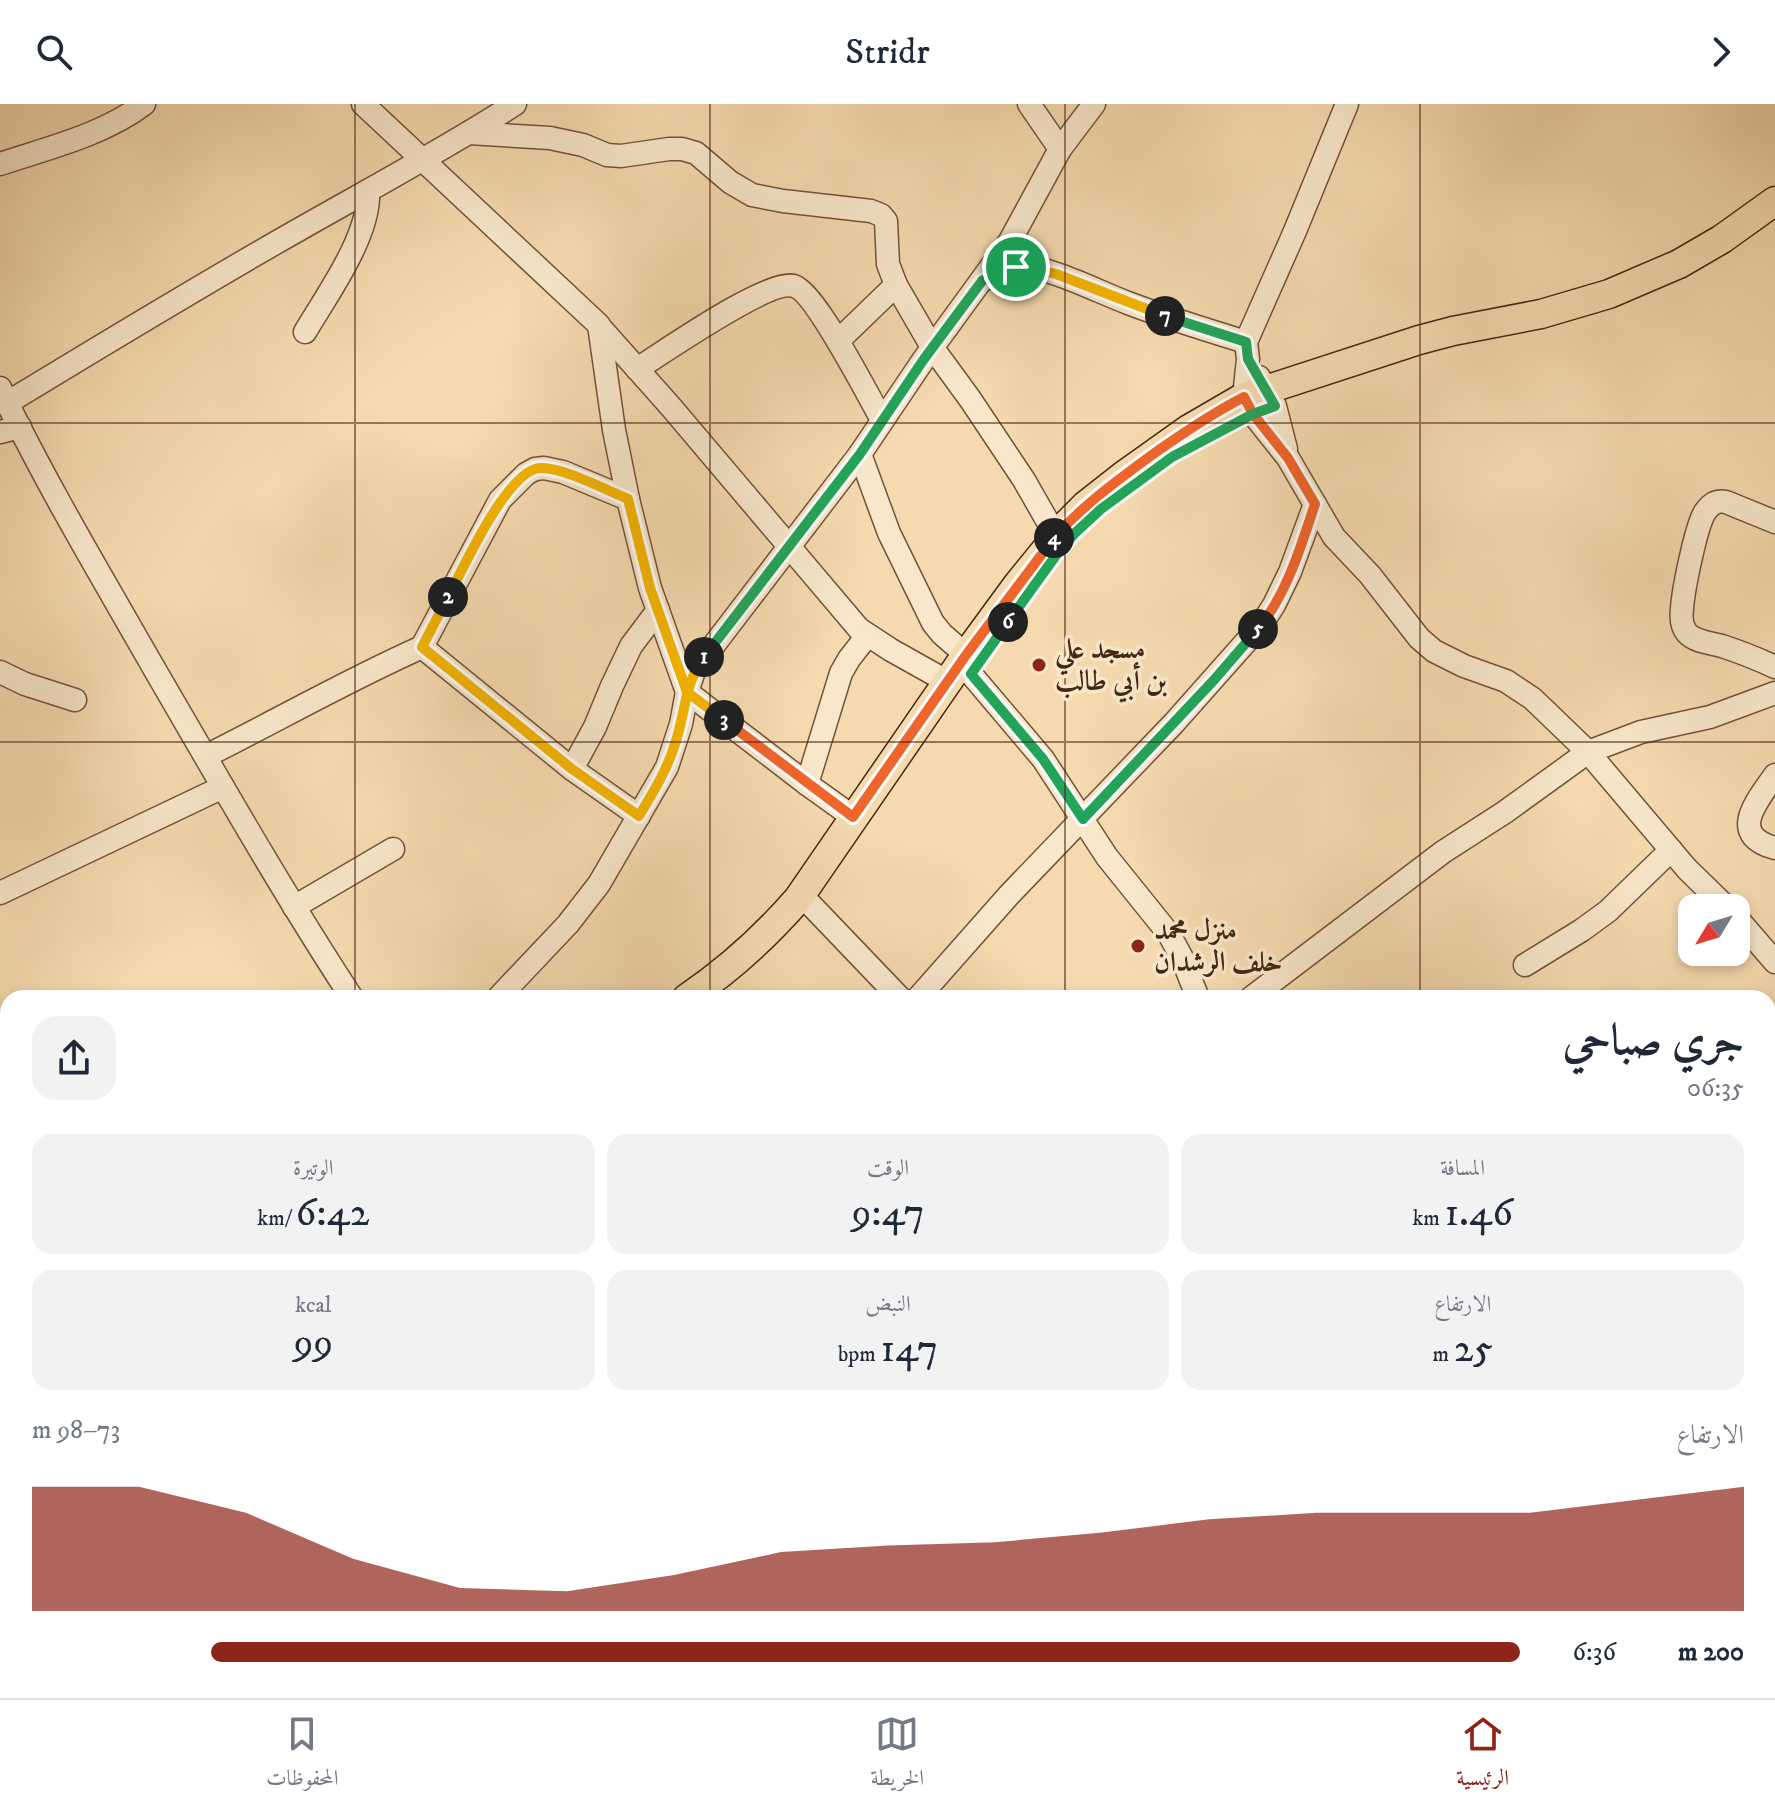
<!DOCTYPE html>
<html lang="ar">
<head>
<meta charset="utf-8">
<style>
	body { margin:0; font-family:"IM FELL DW Pica",Amiri,serif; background:#f2f2f3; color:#1f2937; direction:rtl; height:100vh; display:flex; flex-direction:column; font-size:30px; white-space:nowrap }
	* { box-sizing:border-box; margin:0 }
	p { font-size:26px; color:#747a83 }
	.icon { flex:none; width:44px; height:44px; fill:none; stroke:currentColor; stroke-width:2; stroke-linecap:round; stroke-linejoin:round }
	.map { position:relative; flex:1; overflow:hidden; direction:ltr }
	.side { position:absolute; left:0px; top:886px; width:1776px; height:708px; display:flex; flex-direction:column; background:#fff; border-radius:24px 24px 0 0; box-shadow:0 4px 12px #0003; direction:rtl }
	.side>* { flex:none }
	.needle { width:52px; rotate:232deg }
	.buttons { position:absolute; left:1678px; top:790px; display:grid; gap:16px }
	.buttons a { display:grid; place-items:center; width:72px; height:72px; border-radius:16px; background:#fff; box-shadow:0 4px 12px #0003; font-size:40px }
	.pin { position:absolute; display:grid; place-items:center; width:68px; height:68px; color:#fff; margin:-34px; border:4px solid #fff; border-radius:50%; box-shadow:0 2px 8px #0007 }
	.km { position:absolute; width:40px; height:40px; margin:-20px; border-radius:50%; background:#222; color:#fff; font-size:22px; line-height:40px; text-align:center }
	.round { display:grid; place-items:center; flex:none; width:84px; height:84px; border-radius:24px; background:#f2f2f3 }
	.summary { display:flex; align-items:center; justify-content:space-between; height:136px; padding:0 32px }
	h1 { font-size:44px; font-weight:600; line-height:60px }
	.metrics { display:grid; grid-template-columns:repeat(3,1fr); gap:12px; height:136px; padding:8px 32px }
	.metrics div { display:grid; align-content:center; border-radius:20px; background:#f2f2f3; text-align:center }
	.metrics b { font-size:40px; font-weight:600 }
	.metrics small { font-size:22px; font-weight:400 }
	.metrics p { font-size:22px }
	.chart { height:224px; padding:16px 32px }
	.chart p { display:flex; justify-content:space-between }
	.chart svg { width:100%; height:144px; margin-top:8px; fill:#8f2418; opacity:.7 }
	ul { padding:0 32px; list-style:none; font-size:26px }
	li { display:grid; grid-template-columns:128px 96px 1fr; align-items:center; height:60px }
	li i { height:20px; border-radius:10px; background:#8f2418 }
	header { display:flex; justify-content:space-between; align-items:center; height:104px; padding:0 32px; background:#fff; font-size:36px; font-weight:600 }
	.dock { display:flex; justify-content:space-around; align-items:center; height:112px; border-top:2px solid #e0e1e3; background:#fff; font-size:22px; color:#747a83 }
	.dock a { display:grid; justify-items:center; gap:4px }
	.dock .selected { color:#8f2418 }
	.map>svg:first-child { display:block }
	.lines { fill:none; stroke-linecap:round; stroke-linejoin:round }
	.minor-casing { stroke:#71533a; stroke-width:25 }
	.major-casing { stroke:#452613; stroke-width:31 }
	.minor { stroke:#f8e7cb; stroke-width:22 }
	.major { stroke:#f5daaf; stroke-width:28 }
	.split-1-casing { stroke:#fff; stroke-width:16 }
	.split-2-casing { stroke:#fff; stroke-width:16 }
	.split-3-casing { stroke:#fff; stroke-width:16 }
	.split-4-casing { stroke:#fff; stroke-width:16 }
	.split-5-casing { stroke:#fff; stroke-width:16 }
	.split-6-casing { stroke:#fff; stroke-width:16 }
	.split-7-casing { stroke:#fff; stroke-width:16 }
	.split-8-casing { stroke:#fff; stroke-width:16 }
	.split-1 { stroke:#22a559; stroke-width:10 }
	.split-2 { stroke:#f5b400; stroke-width:10 }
	.split-3 { stroke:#f5b400; stroke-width:10 }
	.split-4 { stroke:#f0652b; stroke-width:10 }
	.split-5 { stroke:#f0652b; stroke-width:10 }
	.split-6 { stroke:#22a559; stroke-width:10 }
	.split-7 { stroke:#22a559; stroke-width:10 }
	.split-8 { stroke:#f5b400; stroke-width:10 }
	.grid { fill:none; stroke:#452613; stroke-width:2; stroke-opacity:0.55 }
	.poi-dot { fill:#8f2418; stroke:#f8e7cb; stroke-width:3 }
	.labels { text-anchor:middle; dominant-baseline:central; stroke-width:7; stroke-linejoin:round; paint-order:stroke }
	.poi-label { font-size:28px; font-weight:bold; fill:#452613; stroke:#f8e7cb; text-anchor:start }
</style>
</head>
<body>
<header><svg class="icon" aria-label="forward" viewBox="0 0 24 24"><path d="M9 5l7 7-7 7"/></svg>Stridr<svg class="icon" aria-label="search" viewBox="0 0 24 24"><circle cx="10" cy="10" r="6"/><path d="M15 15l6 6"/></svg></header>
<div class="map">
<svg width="1775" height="1594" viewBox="0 0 1775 1594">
	<rect width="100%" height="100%" fill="#f5daaf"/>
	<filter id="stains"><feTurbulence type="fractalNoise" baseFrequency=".0025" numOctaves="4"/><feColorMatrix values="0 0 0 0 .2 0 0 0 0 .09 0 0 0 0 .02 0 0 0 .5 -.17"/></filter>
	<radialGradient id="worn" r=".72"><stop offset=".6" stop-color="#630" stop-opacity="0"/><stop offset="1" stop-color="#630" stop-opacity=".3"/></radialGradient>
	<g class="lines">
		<g class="minor-casing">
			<g id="minor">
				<path d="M 363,0 L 599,221 L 614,326 L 628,395 L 650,484 L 687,588 L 807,680 L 853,713"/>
				<path d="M 1029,0 L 1060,45"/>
				<path d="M 1347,0 L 1295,127 L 1246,238 L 1248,255 L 1244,293 L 1253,310 L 1288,354 L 1334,433 L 1370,471 L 1419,534 L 1434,547 L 1464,562 L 1506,577 L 1533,595 L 1588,648 L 1687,765 L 1727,804"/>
				<path d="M 469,29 L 550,34 L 583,41 L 607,51 L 621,52 L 669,45 L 682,45 L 696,49 L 730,78 L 752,91 L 783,97 L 871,107 L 881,111 L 886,117 L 888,160 L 896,181 L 932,243 L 970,295 L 1024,376 L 1056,432"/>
				<path d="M 0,60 C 48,44 103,31 144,0"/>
				<path d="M 983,176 C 995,170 1009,161 1024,162 C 1054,165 1099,188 1128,199 C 1167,214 1207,226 1246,238"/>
				<path d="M 599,222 L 671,303 L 859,525 L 891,546 L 948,578"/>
				<path d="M 305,228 C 327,191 371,130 368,87"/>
				<path d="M 838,237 L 896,181"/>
				<path d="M 637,265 C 664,248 768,175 794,182 C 815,188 869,293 882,316"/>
				<path d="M 1259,273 L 1275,302 L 1286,345"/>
				<path d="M 0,284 C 46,380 102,473 155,566 C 219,676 282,787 352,894"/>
				<path d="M 7,299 C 104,240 201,181 300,125 C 372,84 445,45 515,0"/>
				<path d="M 0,328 L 20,323"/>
				<path d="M 860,350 L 889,429 L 933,519 L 942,530 L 966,551"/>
				<path d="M 1775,418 L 1726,398 C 1716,396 1711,400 1705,408 C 1696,422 1683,487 1682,505 C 1681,513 1682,523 1687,529 C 1695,538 1712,539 1722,542 C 1740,548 1758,555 1775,563"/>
				<path d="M 422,543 L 500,396 L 526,370 L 535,365 L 544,364 L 563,368 L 628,395"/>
				<path d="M 0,568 L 25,580 L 75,596"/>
				<path d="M 971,570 L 1043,655 L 1107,753 L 1169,830 L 1182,854 L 1198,894"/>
				<path d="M 206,652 C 278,616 348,576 422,543 L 572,665 L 639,712"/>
				<path d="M 572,665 L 595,623 L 612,582 L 631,542 L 658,506"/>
				<path d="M 1775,671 C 1757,697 1727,731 1775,744"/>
				<path d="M 807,680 L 841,569 L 849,555 L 867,532"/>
				<path d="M 0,789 L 223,683"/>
				<path d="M 810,800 L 900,894"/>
				<path d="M 294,803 L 393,745"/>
				<path d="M 1736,813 L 1775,858"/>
				<path d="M 1525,861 L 1582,826 L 1608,807 L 1671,746"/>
				<path d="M 498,894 L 568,820 L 599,780 L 667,663 L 681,620 L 687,588 L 694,567 L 860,350 L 924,255 L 1010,137 L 1060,45 L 1094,0"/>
				<path d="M 918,894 L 1009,791 L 1174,619 L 1261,521 L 1274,501 L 1290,468 L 1315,400"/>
				<path d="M 1251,894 L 1443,748 L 1505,708 L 1588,648 L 1641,628 L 1710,613 L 1775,589"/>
				<path d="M 0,1089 L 8,1095"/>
				<path d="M 1768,1111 L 1775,1106"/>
				<path d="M 1768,1160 L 1775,1181"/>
				<path d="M 1768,1451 L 1775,1439"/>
				<path d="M 301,1586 L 301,1594"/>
				<path d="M 960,1586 L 964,1594"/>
				<path d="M 1181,1586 L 1186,1594"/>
				<path d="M 1429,1586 L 1431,1594"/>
				<path d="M 1646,1586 L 1647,1594"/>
				<path d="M 387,1594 L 438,1590 L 544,1594 L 620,1586"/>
				<path d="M 1586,1594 L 1600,1586"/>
			</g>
		</g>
		<g class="major-casing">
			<g id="major">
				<path d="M 687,894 C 730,865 764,834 798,795 L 966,551 L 1018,480 L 1066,421 L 1086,401 L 1123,372 L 1189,325 L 1244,293 L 1419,236 L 1453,227 L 1541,210 L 1609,190 L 1679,160 L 1722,135 L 1775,97"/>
				<path d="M 0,1365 L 8,1360"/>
			</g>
		</g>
		<use href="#minor" class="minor"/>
		<use href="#major" class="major"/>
	</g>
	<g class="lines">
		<g class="split-1-casing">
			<path id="split-1" d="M 704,553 L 860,350 L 924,255 L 982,177 L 997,169 L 1016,163"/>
		</g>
		<g class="split-2-casing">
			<path id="split-2" d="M 448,493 L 422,543 L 572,665 L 639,712 C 652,690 666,668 674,643 C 686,610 683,582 704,553"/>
		</g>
		<g class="split-3-casing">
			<path id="split-3" d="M 448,493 C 463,465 507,366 540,364 C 563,363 606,386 628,395 L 650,484 L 687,588 L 724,616"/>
		</g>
		<g class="split-4-casing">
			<path id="split-4" d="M 724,616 L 853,713 L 966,551 L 1054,434"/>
		</g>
		<g class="split-5-casing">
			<path id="split-5" d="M 1054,434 C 1082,402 1115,378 1149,353 C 1180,331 1211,310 1244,293 L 1253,310 L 1288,354 L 1315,400 C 1301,442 1287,490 1258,525"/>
		</g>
		<g class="split-6-casing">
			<path id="split-6" d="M 1008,518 L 971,570 L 1043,655 L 1083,715 L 1214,576 L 1258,525"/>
		</g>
		<g class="split-7-casing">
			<path id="split-7" d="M 1008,518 L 1057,450 L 1075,429 L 1101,405 L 1172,353 L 1253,310 L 1275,302 L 1248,255 L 1246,238 L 1165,212"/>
		</g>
		<g class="split-8-casing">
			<path id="split-8" d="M 1016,163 L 1023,162 L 1056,170 L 1165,212"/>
		</g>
		<use href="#split-1" class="split-1"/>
		<use href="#split-2" class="split-2"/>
		<use href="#split-3" class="split-3"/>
		<use href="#split-4" class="split-4"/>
		<use href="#split-5" class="split-5"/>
		<use href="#split-6" class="split-6"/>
		<use href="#split-7" class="split-7"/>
		<use href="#split-8" class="split-8"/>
	</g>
	<path class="grid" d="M 355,0 L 355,894M 710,0 L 710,894M 1065,0 L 1065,894M 1420,0 L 1420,894M 0,319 L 1775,319M 0,638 L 1775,638M 0,956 L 8,956M 1768,956 L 1775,956M 0,1275 L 8,1275M 1768,1275 L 1775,1275M 355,1586 L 355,1594M 710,1586 L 710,1594M 1065,1586 L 1065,1594M 1420,1586 L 1420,1594"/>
	<g class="poi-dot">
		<circle cx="1039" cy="561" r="8"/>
		<circle cx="1138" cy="842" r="8"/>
	</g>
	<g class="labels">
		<g class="poi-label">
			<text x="1055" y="545">مسجد علي<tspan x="1055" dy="32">بن أبي طالب</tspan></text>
			<text x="1154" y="826">منزل محمد<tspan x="1154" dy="32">خلف الرشدان</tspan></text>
		</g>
	</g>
	<rect width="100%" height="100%" filter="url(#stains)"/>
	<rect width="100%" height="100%" fill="url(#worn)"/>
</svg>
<div class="buttons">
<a><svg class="needle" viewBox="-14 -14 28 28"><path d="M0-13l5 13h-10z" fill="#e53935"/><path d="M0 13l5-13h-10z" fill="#747a83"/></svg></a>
</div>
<div class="pin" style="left:1016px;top:163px;background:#1e9e55"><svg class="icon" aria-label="arrive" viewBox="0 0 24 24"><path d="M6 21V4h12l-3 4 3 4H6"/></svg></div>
<b class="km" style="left:704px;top:553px">1</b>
<b class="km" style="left:448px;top:493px">2</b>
<b class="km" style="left:724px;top:616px">3</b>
<b class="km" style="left:1054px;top:434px">4</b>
<b class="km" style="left:1258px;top:525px">5</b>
<b class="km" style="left:1008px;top:518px">6</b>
<b class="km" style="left:1165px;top:212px">7</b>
<section class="side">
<div class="summary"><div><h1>جري صباحي</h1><p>06:35</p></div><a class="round"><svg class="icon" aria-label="share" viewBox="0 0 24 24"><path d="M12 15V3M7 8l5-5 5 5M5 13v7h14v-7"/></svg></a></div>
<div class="metrics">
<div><p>المسافة</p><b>1.46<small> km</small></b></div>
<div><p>الوقت</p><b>9:47</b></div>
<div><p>الوتيرة</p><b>6:42<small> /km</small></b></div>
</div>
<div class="metrics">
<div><p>الارتفاع</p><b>25<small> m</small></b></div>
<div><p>النبض</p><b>147<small> bpm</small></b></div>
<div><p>kcal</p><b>99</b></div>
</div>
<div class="chart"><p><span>الارتفاع</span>73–98 m</p>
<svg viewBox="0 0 160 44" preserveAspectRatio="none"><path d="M0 44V6L10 6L20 14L30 28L40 37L50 38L60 33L70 26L80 24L90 23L100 20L110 16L120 14L130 14L140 14L150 10L160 6V44z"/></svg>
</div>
<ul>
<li><b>200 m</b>6:36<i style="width:88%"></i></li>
</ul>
</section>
</div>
<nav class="dock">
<a class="selected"><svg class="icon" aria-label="home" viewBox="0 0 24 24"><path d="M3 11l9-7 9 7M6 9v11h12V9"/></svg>الرئيسية</a>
<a><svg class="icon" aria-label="map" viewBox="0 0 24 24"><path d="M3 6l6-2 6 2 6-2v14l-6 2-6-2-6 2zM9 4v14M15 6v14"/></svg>الخريطة</a>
<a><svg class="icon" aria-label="saved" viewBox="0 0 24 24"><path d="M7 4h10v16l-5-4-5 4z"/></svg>المحفوظات</a>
</nav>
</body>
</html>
